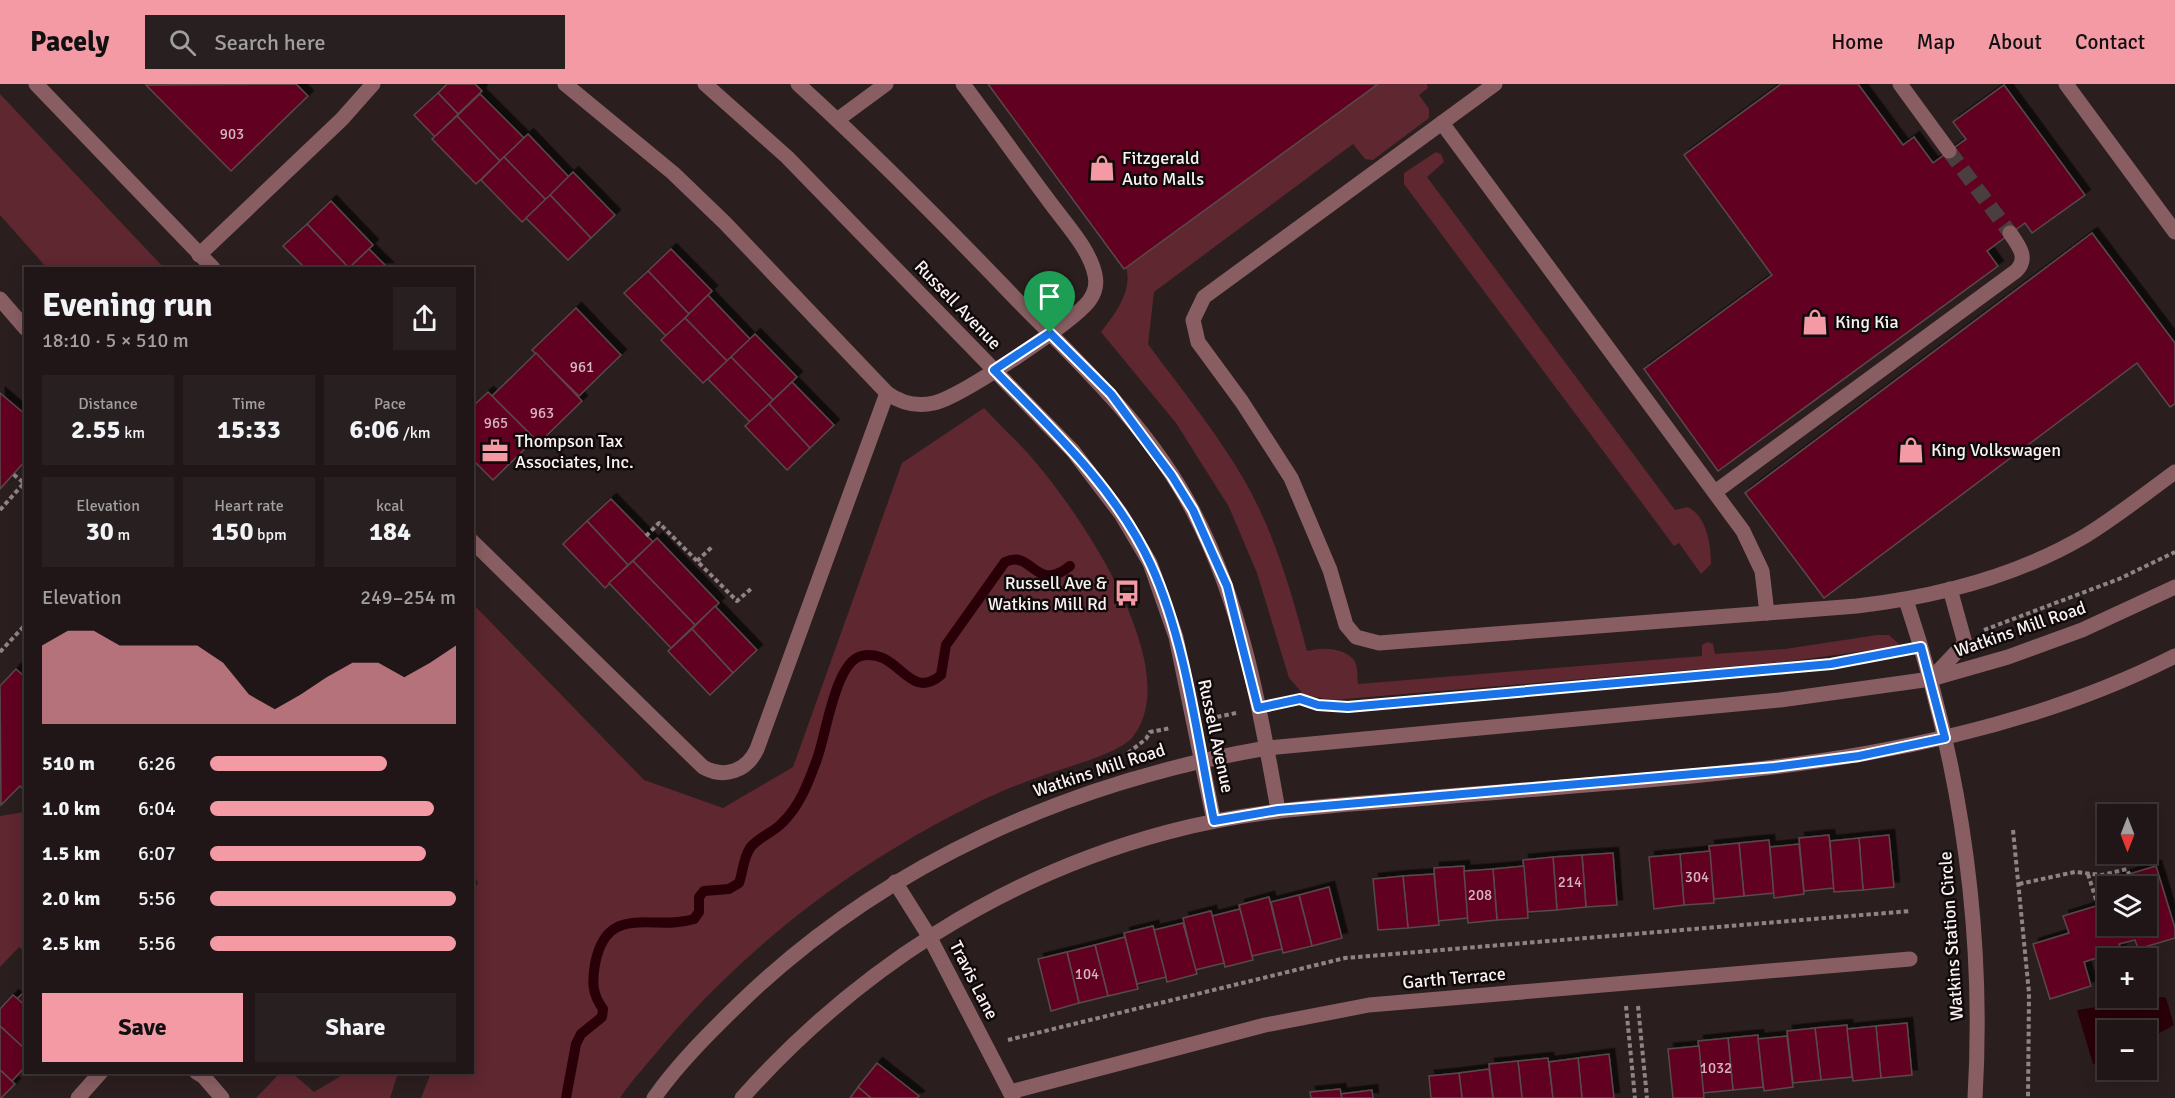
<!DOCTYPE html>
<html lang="en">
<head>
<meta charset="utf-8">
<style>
	body { margin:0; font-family:Signika,sans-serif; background:#281f20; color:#f1f3f6; height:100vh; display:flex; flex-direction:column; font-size:22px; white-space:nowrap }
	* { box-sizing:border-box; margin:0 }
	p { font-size:20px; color:#a29fa1 }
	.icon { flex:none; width:33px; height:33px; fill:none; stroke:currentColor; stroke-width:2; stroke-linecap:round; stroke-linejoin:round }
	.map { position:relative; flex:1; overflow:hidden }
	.details { position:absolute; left:24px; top:183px; width:450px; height:807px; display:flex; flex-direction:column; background:#201617; border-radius:0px; box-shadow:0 3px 15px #0003,0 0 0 2px #3d3536 }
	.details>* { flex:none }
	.needle { width:39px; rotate:180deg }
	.buttons { position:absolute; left:2097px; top:720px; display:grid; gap:12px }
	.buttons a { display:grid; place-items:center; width:60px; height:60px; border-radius:0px; background:#201617; box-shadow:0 3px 15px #0003,0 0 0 2px #3d3536; font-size:30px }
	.pin { position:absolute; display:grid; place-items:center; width:51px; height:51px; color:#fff; margin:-62px -26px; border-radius:50% 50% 50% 0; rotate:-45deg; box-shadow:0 0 6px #0007 }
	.pin .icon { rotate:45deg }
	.round { display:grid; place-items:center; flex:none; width:63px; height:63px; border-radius:0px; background:#281f20 }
	.headline { display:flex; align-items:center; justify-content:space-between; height:102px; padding:0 18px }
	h1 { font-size:33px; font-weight:700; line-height:45px }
	.metrics { display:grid; grid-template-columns:repeat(3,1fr); gap:9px; height:102px; padding:6px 18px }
	.metrics div { display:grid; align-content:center; border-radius:0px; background:#281f20; text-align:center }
	.metrics b { font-size:26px; font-weight:700 }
	.metrics small { font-size:16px; font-weight:400 }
	.metrics p { font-size:16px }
	.chart { height:168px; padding:12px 18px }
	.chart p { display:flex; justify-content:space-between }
	.chart svg { width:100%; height:108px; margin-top:6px; fill:#f49aa5; opacity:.7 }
	.primary-button { display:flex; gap:12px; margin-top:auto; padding:12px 18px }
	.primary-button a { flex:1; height:69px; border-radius:0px; background:#f49aa5; color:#111; font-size:24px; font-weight:700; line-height:69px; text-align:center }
	.primary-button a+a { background:#281f20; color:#f1f3f6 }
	ul { padding:0 18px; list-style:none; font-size:20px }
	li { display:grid; grid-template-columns:96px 72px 1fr; align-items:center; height:45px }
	li i { height:15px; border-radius:8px; background:#f49aa5 }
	header { display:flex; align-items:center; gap:36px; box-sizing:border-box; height:84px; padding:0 30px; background:#f49aa5; color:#111 }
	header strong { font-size:28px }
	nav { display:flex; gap:33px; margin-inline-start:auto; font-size:21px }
	.search { width:420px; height:54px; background:#281f20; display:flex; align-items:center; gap:15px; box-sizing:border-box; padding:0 21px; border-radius:0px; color:#a29fa1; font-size:22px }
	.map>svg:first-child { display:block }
	.green { fill:#5f2730 }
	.water { fill:#290008 }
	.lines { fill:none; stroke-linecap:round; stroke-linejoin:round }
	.stream { stroke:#290008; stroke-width:10 }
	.building { fill:#620321; stroke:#58494a; stroke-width:1.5; filter:url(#shadow) }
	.minor-tunnel { stroke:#4a3e3f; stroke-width:15; stroke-dasharray:15 8; stroke-linecap:butt }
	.path { stroke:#8f8485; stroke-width:4; stroke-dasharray:4.5 3; stroke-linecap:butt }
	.minor { stroke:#885e62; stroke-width:15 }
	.route-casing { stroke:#fff; stroke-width:12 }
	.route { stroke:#1a73e8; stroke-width:8 }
	.labels { text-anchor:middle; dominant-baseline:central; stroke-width:5; stroke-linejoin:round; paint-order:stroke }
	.number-label { font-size:15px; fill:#d4b6be }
	.poi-label { font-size:18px; fill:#faf1f2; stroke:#100a0a; text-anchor:start }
	.street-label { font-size:18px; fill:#faf1f2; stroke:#100a0a }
</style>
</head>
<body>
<header>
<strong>Pacely</strong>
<div class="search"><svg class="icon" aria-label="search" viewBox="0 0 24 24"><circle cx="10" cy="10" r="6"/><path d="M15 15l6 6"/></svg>Search here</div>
<nav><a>Home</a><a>Map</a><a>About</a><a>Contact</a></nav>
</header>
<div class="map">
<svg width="2175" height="1014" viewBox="0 0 2175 1014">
	<defs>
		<filter id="shadow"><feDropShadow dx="5.5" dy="-5.5" stdDeviation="0" flood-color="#0009"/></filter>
	</defs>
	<rect width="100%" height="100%" fill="#2b1e1f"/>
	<g class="green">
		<path d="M 1378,0 L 1427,0 L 1428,4 L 1419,11 L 1429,25 L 1429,34 L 1373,76 L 1365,75 L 1353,60 L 1154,208 L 1148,260 C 1181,305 1218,350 1246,399 C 1275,451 1292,509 1307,567 C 1321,563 1343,563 1354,576 C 1358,581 1357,593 1358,600 L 1702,572 L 1702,561 L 1707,558 L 1713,560 L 1715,570 L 1785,565 L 1877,551 L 1889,551 L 1901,562 L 1784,578 L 1333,616 L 1304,611 L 1289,594 L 1257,489 L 1229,423 L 1176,339 L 1101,248 C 1115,230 1133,207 1126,183 Z"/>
		<path d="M 0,10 L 164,184 L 47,184 L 0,131 Z"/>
		<path d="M 1436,68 L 1441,70 L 1444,78 L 1427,93 L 1675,426 L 1688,423 C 1707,433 1711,461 1711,480 L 1701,490 L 1679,459 L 1674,462 L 1404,100 L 1404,89 Z"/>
		<path d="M 984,324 C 1001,343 1021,360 1037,380 C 1082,433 1187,587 1132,654 C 1118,670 1063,684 1042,692 C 1019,700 994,710 971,722 C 854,780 747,861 662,962 C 648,979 632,996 620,1014 L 421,1014 L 431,989 L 472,988 L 472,808 L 478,799 L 472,786 L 473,520 L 644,696 L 723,724 L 793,683 L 902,379 Z"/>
		<path d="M 25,728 L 25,868 L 19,863 L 0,883 L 0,732 Z"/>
		<path d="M 280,989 L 292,989 L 314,1008 L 346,989 L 398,989 L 390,1014 L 256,1014 Z"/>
	</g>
	<path class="water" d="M 2163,913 L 2166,914 L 2174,941 L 2147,956 L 2146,946 L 2108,946 L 2107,976 L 2093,980 L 2077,926 Z"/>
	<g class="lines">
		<path class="stream" d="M 566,1014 L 576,960 L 581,950 L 602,933 L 603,925 C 592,910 592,898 595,880 C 607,817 653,848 694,835 L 699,828 L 699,813 L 704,807 L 729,805 L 739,799 C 743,788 743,775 750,764 C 758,753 773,749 782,739 C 800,722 809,697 817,675 C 826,651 835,579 861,572 C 899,563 908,619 941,591 L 946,561 L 1005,478 C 1033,465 1035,510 1070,482"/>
	</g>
	<g class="building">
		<path d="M 296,0 L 308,12 L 231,87 L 146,1 Z"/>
		<path d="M 447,0 L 475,0 L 482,7 L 458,30 L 438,9 Z"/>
		<path d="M 988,0 L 1378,0 L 1124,185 Z"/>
		<path d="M 1781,0 L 1858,0 L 1903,61 L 1914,53 L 1933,79 L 1966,55 L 1953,38 L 2004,1 L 2085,111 L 2032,149 L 2025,139 L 1987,167 L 1998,182 L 1718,387 L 1644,285 L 1772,191 L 1684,71 Z"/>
		<path d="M 438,9 L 458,30 L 435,53 L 414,31 Z"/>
		<path d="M 480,10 L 524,54 L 500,77 L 457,32 Z"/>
		<path d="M 457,32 L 500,77 L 476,100 L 432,55 Z"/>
		<path d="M 528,50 L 569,93 L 546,116 L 504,73 Z"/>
		<path d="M 504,73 L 546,116 L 522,138 L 481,96 Z"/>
		<path d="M 573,88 L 615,131 L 591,154 L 550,111 Z"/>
		<path d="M 550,111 L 591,154 L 568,176 L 526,134 Z"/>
		<path d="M 331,117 L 373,161 L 349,184 L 307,140 Z"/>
		<path d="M 307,140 L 349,184 L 305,184 L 283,162 Z"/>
		<path d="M 2092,149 L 2175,259 L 2175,320 L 2170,323 L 2137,279 L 1824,514 L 1745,409 Z"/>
		<path d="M 369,165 L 388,184 L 348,184 L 349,184 Z"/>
		<path d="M 671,165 L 712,207 L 689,230 L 648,187 Z"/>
		<path d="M 648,187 L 689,230 L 666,252 L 624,209 Z"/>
		<path d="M 708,211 L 750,255 L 727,277 L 685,234 Z"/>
		<path d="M 576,224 L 621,271 L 579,312 L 532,266 Z"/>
		<path d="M 685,234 L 727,277 L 703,299 L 661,256 Z"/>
		<path d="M 755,250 L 797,293 L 773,316 L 731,273 Z"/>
		<path d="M 536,269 L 582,317 L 539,359 L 492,312 Z"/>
		<path d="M 731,273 L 773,316 L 750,338 L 708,295 Z"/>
		<path d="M 792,298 L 834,341 L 810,364 L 769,320 Z"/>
		<path d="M 488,308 L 535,355 L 493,396 L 472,375 L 472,323 Z"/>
		<path d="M 0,309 L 26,331 L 26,376 L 0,405 Z"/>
		<path d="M 769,320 L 810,364 L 787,386 L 745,342 Z"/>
		<path d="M 611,415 L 653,458 L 628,481 L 587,437 Z"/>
		<path d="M 587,437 L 628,481 L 605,504 L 563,460 Z"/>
		<path d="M 657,454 L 719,519 L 695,541 L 633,477 Z"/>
		<path d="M 633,477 L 695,541 L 671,564 L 609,499 Z"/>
		<path d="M 715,522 L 757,566 L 733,589 L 692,545 Z"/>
		<path d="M 692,545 L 733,589 L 710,611 L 668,567 Z"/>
		<path d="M 16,585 L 26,594 L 26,707 L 20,702 L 1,721 L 0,602 Z"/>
		<path d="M 1829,751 L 1834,804 L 1804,807 L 1799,754 Z"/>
		<path d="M 1889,751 L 1894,803 L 1863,806 L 1859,754 Z"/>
		<path d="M 1859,754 L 1863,806 L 1834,808 L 1830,757 Z"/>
		<path d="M 1769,756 L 1774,809 L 1744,812 L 1739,759 Z"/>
		<path d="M 1739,759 L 1744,812 L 1714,815 L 1709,762 Z"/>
		<path d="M 1799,760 L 1804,810 L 1774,814 L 1770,763 Z"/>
		<path d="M 1710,767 L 1714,819 L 1684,821 L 1680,770 Z"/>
		<path d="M 1613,769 L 1617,821 L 1586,823 L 1582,771 Z"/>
		<path d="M 1680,770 L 1684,821 L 1654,825 L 1649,773 Z"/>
		<path d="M 1582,771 L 1586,823 L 1557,826 L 1553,773 Z"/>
		<path d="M 1553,773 L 1557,826 L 1528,828 L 1523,776 Z"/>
		<path d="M 1464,782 L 1468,834 L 1438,837 L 1434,784 Z"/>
		<path d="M 1524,782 L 1528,834 L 1497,836 L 1493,785 Z"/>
		<path d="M 2156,782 L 2175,844 L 2175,854 L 2138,865 L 2135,856 L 2119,860 L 2121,866 L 2084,878 L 2091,902 L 2050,915 L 2033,860 L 2069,849 L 2063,832 L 2106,819 L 2108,842 L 2146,842 L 2146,802 L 2119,802 L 2116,794 Z"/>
		<path d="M 1493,785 L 1497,836 L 1468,839 L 1464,787 Z"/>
		<path d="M 1434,790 L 1439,841 L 1408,844 L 1403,792 Z"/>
		<path d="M 1403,792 L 1408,844 L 1378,846 L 1373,795 Z"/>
		<path d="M 1329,803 L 1342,854 L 1312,862 L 1299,811 Z"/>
		<path d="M 1299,811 L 1312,862 L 1283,869 L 1271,818 Z"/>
		<path d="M 1269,813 L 1282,865 L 1252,872 L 1239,821 Z"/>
		<path d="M 1240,825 L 1253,876 L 1225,883 L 1212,832 Z"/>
		<path d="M 1211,827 L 1224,879 L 1195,886 L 1183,834 Z"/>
		<path d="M 1183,839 L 1197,890 L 1167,898 L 1154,846 Z"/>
		<path d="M 1153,842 L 1166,893 L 1137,900 L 1124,849 Z"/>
		<path d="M 1125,853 L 1138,905 L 1108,912 L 1095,861 Z"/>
		<path d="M 1095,861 L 1108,912 L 1079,919 L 1067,868 Z"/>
		<path d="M 1067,868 L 1079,919 L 1051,927 L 1038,875 Z"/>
		<path d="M 26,906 L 26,922 L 17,915 Z"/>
		<path d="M 13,911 L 26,922 L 26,966 L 0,942 L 0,925 Z"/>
		<path d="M 1907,939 L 1912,991 L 1881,994 L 1876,942 Z"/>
		<path d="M 1847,941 L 1852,993 L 1821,996 L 1815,944 Z"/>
		<path d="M 0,942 L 26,966 L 26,982 L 12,997 L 0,986 Z"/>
		<path d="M 1876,942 L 1881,994 L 1853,997 L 1847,945 Z"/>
		<path d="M 1815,944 L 1821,996 L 1793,999 L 1787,947 Z"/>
		<path d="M 1758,951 L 1763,1003 L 1733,1006 L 1728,954 Z"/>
		<path d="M 1787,952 L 1793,1003 L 1764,1007 L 1758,955 Z"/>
		<path d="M 1728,954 L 1733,1006 L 1703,1009 L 1698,957 Z"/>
		<path d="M 1699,962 L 1704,1014 L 1673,1014 L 1668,965 Z"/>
		<path d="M 1609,970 L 1614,1014 L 1582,1014 L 1578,974 Z"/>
		<path d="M 1548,974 L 1553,1014 L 1522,1014 L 1518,977 Z"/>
		<path d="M 1578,974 L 1582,1014 L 1553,1014 L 1549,978 Z"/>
		<path d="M 1518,977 L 1522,1014 L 1493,1014 L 1489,980 Z"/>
		<path d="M 877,979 L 919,1012 L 917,1014 L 871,1014 L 858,1003 Z"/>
		<path d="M 1489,985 L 1493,1014 L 1462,1014 L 1459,989 Z"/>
		<path d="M 0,986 L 15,1000 L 1,1014 L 0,1014 Z"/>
		<path d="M 1459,989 L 1462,1014 L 1431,1014 L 1429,992 Z"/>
		<path d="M 858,1003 L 871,1014 L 850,1014 Z"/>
		<path d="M 1340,1005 L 1342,1014 L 1311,1014 L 1310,1008 Z"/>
		<path d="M 1372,1006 L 1373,1014 L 1342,1014 L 1341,1010 Z"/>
	</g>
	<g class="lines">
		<path class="minor-tunnel" d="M 1949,67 L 2010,149"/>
		<g class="path">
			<path d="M 0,426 L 24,399 L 13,390"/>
			<path d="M 646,452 L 659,439 L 737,517 L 753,503"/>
			<path d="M 697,477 L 713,462"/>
			<path d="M 1984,546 L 2119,495 L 2175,468"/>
			<path d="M 0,568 L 26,540"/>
			<path d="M 1281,619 L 1300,615 L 1318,621 L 1348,623 L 1831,580 L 1898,567"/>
			<path d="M 1217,633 L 1236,629"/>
			<path d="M 1128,669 L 1146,655 L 1150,648 L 1171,644"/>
			<path d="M 2013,746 L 2029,909 L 2028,1014"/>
			<path d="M 2088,790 L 2098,822"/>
			<path d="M 2019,800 L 2075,788 L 2102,791 L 2127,785 L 2129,790"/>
			<path d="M 1626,922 L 1635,1014"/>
			<path d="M 1638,922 L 1647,1014"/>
			<path d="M 1008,956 L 1345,874 L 1910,827"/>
		</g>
		<g class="minor">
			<path d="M 36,0 L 213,184"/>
			<path d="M 565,0 L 673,89 L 725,139 L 887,309 C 901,319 917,323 934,319 C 961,313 1073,238 1089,217 C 1095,209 1097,200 1095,191 C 1090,166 1067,141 1052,121 C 1022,81 993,40 963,0"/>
			<path d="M 705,0 L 787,73 L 1073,367 L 1121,430 L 1150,479 L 1176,553 L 1214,737"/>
			<path d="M 798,0 C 874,69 946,142 1017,216 C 1081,281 1150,344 1193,427 C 1242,520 1260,624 1278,726"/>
			<path d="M 1495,0 L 1204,213 L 1193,236 L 1198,258 L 1242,318 L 1291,394 L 1330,486 L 1346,541 L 1356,553 L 1379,559 L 1857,522 C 1935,513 2017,492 2085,452 C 2116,433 2145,410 2175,388"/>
			<path d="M 1900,0 L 1949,67"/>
			<path d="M 2066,0 L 2175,148"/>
			<path d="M 837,36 L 886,0"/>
			<path d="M 1442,39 L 1743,447 L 1762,487 L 1767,529"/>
			<path d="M 199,171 L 342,35 L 373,0"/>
			<path d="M 0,215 L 26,245"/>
			<path d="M 1715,408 L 2016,187 C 2029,174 2019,162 2010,149"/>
			<path d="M 472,457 L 703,683 C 724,695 747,687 757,665 L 887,309"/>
			<path d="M 1906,516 C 1960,677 1985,845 1975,1014"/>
			<path d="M 1931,595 L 1965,559 L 1950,505"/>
			<path d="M 895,798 L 929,852 L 1013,1014"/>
			<path d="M 196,988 L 204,993 L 222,1014"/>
			<path d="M 1010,1008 L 1265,941 L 1369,921 L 1910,875"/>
			<path d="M 78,1014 L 101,988"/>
			<path d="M 654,1014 C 678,980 709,949 739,920 C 884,779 1070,698 1267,664 L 1780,616 L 1931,595 L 2008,573 L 2082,546 L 2175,503"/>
			<path d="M 742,1014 C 856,886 1002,792 1168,748 C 1253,725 1341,721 1428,714 C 1680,691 1944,689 2175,572"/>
		</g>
	</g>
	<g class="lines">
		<g class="route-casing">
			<path id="route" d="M 1050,249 L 1111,310 L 1172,392 L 1193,426 L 1227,502 L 1258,624 L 1300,615 L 1318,621 L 1348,623 L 1831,580 L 1921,563 L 1945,654 L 1859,672 L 1774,683 L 1278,726 L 1214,737 C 1197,654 1186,558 1151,481 C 1116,405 1052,345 994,286 Z"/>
		</g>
		<use href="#route" class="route"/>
	</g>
	<defs>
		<g id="shop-bare" transform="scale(2.07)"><path d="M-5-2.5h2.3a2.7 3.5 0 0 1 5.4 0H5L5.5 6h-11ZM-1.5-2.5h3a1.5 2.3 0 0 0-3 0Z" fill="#f49aa5" stroke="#100a0a" stroke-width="2.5" paint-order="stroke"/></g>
		<g id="office-bare" transform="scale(2.07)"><path d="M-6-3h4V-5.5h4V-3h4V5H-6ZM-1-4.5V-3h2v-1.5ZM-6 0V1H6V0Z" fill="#f49aa5" stroke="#100a0a" stroke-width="2.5" paint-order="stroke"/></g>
		<g id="bus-bare" transform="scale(2.07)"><path d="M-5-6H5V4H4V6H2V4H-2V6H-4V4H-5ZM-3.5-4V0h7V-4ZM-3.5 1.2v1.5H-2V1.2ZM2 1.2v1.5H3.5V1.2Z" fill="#f49aa5" stroke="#100a0a" stroke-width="2.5" paint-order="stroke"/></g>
	</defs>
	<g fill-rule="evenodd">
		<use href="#shop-bare" x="1102" y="84"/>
		<use href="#shop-bare" x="1815" y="238"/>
		<use href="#shop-bare" x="1911" y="366"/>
		<use href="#office-bare" x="495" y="367"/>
		<use href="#bus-bare" x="1127" y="509"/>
	</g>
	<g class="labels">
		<g class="number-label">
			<text x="232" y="50">903</text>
			<text x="582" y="283">961</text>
			<text x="542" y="329">963</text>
			<text x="496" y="339">965</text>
			<text x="1697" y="793">304</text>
			<text x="1570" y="798">214</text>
			<text x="1480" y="811">208</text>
			<text x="1087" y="890">104</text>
			<text x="1716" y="984">1032</text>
		</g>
		<g class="poi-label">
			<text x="1122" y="74">Fitzgerald<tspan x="1122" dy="21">Auto Malls</tspan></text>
			<text x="1835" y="238">King Kia</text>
			<text x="515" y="357">Thompson Tax<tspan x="515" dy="21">Associates, Inc.</tspan></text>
			<text x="1931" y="366">King Volkswagen</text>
			<text x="1107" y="499" text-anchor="end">Russell Ave &amp;<tspan x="1107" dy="21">Watkins Mill Rd</tspan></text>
		</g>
		<g class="street-label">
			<text transform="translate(958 221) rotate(46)">Russell Avenue</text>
			<text transform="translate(2020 545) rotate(-19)">Watkins Mill Road</text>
			<text transform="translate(1216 652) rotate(78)">Russell Avenue</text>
			<text transform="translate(1099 686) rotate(-18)">Watkins Mill Road</text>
			<text transform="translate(1951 852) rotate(-94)">Watkins Station Circle</text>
			<text transform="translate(1454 894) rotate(-5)">Garth Terrace</text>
			<text transform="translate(974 896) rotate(63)">Travis Lane</text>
		</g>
	</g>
</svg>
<div class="buttons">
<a><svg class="needle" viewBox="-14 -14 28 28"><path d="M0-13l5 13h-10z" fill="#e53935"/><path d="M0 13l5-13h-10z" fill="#a29fa1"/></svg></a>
<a><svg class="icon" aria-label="layers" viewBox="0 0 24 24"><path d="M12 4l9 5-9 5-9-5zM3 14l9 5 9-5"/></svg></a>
<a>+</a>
<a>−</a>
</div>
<div class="pin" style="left:1050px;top:249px;background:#1e9e55"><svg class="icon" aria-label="arrive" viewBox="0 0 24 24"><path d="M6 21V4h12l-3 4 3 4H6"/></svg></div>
<section class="details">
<div class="headline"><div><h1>Evening run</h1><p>18:10 · 5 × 510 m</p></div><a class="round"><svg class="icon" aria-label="share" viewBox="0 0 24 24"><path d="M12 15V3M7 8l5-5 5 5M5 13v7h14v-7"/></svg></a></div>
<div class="metrics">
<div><p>Distance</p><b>2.55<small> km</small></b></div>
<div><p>Time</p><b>15:33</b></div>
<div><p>Pace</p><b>6:06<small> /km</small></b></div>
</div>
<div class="metrics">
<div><p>Elevation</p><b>30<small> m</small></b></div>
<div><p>Heart rate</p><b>150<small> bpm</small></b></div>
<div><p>kcal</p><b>184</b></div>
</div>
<div class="chart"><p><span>Elevation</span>249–254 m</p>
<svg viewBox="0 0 160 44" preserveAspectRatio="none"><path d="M0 44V12L10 6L20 6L30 12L40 12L50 12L60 12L70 19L80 32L90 38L100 32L110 25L120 19L130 19L140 25L150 19L160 12V44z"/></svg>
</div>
<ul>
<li><b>510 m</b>6:26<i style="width:72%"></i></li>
<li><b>1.0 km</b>6:04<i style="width:91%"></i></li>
<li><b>1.5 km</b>6:07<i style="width:88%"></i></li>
<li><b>2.0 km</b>5:56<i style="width:100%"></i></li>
<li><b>2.5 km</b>5:56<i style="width:100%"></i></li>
</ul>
<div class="primary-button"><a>Save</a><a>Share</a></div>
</section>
</div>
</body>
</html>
